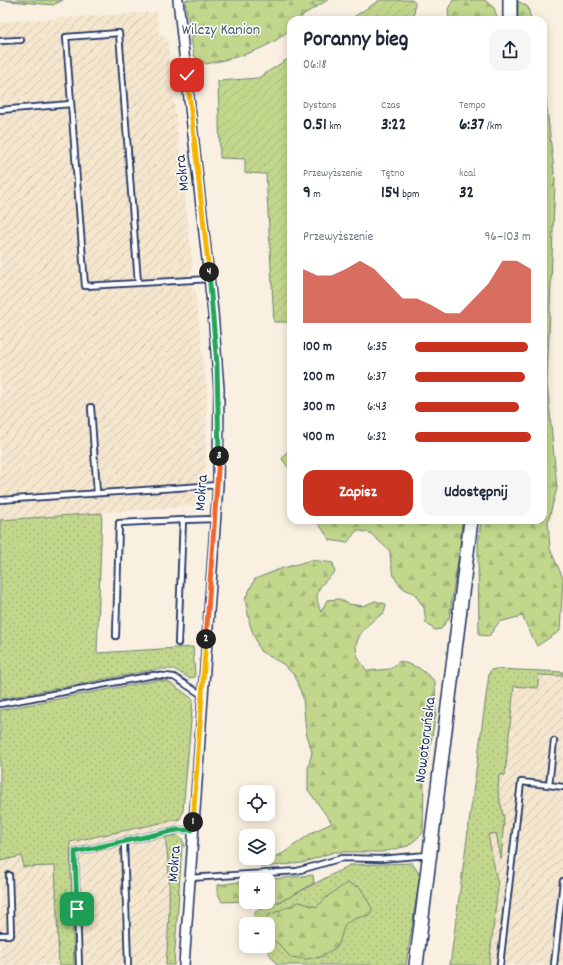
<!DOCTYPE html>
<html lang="pl">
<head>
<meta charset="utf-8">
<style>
	body { margin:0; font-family:Dekko,sans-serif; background:#f6f6f7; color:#1f2937; height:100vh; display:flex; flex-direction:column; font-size:15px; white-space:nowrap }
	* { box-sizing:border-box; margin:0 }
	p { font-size:13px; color:#747a83 }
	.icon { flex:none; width:22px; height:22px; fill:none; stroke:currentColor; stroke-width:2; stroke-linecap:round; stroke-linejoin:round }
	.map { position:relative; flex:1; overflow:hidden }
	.side { position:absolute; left:287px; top:16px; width:260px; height:508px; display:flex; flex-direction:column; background:#fff; border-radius:12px; box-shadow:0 2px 10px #0003 }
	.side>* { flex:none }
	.controls { position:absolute; left:239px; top:785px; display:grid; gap:8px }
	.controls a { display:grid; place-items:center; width:36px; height:36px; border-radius:8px; background:#fff; box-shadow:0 2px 10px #0003; font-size:20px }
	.pin { position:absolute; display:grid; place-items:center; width:34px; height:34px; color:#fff; margin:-17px; border-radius:8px; box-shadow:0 2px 6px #0006 }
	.km { position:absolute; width:20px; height:20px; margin:-10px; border-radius:50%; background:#222; color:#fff; font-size:11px; line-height:20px; text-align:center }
	.round { display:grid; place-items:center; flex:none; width:42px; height:42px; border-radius:12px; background:#f6f6f7 }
	.head { display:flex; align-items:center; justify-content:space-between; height:68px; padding:0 16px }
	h1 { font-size:22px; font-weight:700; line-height:30px }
	.figures { display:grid; grid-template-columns:repeat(3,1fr); gap:6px; height:68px; padding:4px 16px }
	.figures div { display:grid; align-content:center }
	.figures b { font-size:17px; font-weight:700 }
	.figures small { font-size:11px; font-weight:400 }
	.figures p { font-size:11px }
	.chart { height:112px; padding:8px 16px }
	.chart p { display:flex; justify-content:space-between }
	.chart svg { width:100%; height:72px; margin-top:4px; fill:#c8321e; opacity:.7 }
	.primary-button { display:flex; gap:8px; margin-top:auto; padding:8px 16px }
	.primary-button a { flex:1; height:46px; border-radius:12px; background:#c8321e; color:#fff; font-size:16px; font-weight:700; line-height:46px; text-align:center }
	.primary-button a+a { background:#f6f6f7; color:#1f2937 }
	ul { padding:0 16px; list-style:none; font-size:13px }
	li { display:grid; grid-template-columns:64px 48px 1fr; align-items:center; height:30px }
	li i { height:10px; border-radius:5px; background:#c8321e }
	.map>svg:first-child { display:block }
	.industrial { fill:url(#industrial-furrows) }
	.grass { fill:url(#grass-dots); stroke:#6e8375 }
	.forest { fill:url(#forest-firs); stroke:#6e8375 }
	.garden { fill:url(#garden-furrows); stroke:#6e8375 }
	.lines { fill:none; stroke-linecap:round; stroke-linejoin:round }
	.service-casing { stroke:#1b2f5e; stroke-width:8 }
	.minor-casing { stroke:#1b2f5e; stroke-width:12 }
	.secondary-casing { stroke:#1b2f5e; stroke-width:16 }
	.service { stroke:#fff; stroke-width:4.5 }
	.minor { stroke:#fff; stroke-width:9 }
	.secondary { stroke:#fff; stroke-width:13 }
	.split-1-casing { stroke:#fff; stroke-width:8 }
	.split-2-casing { stroke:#fff; stroke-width:8 }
	.split-3-casing { stroke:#fff; stroke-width:8 }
	.split-4-casing { stroke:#fff; stroke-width:8 }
	.split-5-casing { stroke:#fff; stroke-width:8 }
	.split-1 { stroke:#22a559; stroke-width:5 }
	.split-2 { stroke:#f5b400; stroke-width:5 }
	.split-3 { stroke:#f0652b; stroke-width:5 }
	.split-4 { stroke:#22a559; stroke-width:5 }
	.split-5 { stroke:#f5b400; stroke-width:5 }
	.labels { text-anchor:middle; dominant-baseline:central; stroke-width:3; stroke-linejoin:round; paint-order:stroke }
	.park-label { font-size:16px; fill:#45596a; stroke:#fff }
	.street-label { font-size:16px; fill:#1b2f5e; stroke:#fff }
</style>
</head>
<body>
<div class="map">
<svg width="563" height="965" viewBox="0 0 563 965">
	<defs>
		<pattern id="industrial-furrows" width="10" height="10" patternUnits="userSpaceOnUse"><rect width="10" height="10" fill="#f5e6ce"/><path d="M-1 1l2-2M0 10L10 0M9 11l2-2" fill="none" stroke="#d1c6b3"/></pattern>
		<pattern id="grass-dots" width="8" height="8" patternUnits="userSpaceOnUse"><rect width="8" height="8" fill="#c2d78c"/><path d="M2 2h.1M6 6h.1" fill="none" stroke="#a6b97b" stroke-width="1.8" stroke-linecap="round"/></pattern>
		<pattern id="forest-firs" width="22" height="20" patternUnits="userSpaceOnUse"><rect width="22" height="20" fill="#c2d78c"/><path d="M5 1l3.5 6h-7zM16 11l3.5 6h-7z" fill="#a6b97b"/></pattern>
		<pattern id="garden-furrows" width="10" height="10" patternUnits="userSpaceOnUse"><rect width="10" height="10" fill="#c2d78c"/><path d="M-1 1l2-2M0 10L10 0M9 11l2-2" fill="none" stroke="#a6b97b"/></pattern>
	</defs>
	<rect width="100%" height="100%" fill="#f9f0e2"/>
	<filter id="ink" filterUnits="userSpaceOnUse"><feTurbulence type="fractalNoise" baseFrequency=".025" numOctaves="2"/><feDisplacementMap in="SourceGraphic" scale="8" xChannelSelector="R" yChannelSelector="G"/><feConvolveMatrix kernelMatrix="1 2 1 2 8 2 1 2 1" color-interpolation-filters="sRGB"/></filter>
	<g filter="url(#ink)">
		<g class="industrial">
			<path d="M 157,12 L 159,34 L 167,39 L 193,266 L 190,271 L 192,288 L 195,288 L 207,393 L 204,505 L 0,520 L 0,22 Z"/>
			<path d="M 494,674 L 563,676 L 563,965 L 454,965 Z"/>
			<path d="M 180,819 L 167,965 L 0,965 L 0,857 Z"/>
		</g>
		<g class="grass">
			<path d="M 0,0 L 63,0 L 53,5 Z"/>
			<path d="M 102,513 L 97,653 L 193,647 L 195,677 L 189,678 L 174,669 L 158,669 L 0,699 L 0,520 Z"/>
			<path d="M 496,669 L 563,672 L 563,676 L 538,675 L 538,688 L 514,686 L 505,775 L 499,775 L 498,791 L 504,819 L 501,859 L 496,833 L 488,835 L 498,886 L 489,965 L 450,965 L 489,674 L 491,670 Z"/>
			<path d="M 157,680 L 169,682 L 193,699 L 183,811 L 180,819 L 70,842 L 74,965 L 59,965 L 55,866 L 23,867 L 22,856 L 0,861 L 0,710 Z"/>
			<path d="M 176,835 L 182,839 L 185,846 L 182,846 L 174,965 L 166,965 C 169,923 172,877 165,837 Z"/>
			<path d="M 412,863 L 420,875 L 406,965 L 277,965 L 267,950 L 261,946 L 268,946 L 268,924 L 253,924 L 255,912 L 265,905 L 278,903 L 350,865 Z"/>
		</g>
		<g class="forest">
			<path d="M 185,0 L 328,0 L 304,14 L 299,20 L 291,20 L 291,28 C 270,50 235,58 206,64 L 194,56 Z"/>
			<path d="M 453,0 L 485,0 L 494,8 L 498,20 L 449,20 L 448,9 Z"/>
			<path d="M 518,1 L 528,7 L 531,20 L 518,20 Z"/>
			<path d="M 543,74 L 555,180 L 547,383 L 557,488 L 548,522 L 550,549 L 563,578 L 560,631 L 537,646 L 522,616 L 499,622 L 489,636 L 479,635 L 478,544 L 481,520 L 543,520 Z"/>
			<path d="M 291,446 L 291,471 L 282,459 Z"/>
			<path d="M 316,520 L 462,520 L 460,548 L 449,618 L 441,629 L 435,630 L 426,623 L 424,608 L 414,593 C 393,587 391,570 390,551 L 370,533 L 357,530 L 347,543 L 330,540 Z"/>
			<path d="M 311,560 L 333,563 L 335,572 C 320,586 312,590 321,612 L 327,600 L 339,599 L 349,604 L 363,606 L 375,601 L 386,604 L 384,613 C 370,621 350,638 358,657 C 360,662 364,666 367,671 L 390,669 L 400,661 L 419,668 L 435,681 L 436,714 L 424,779 L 423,833 L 408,846 L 382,852 L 334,852 L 302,863 L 263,867 L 256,863 L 282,854 L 313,832 L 332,823 L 308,790 L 308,768 L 312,752 L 306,732 L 303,698 L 295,676 L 283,664 L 260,651 L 250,625 L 245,599 L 255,579 L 280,569 Z"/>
			<path d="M 313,875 L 314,883 C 291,896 277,908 251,902 L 268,902 L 268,880 L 263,880 Z"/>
			<path d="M 246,881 L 246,901 L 222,902 L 218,894 L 218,885 Z"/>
			<path d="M 347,883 L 360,887 L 372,908 L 370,915 L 356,918 L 345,924 L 338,946 L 321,957 L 305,959 L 290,957 L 279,944 L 268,937 L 268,924 L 262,923 L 269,915 L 299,902 L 317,907 L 328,896 Z"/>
		</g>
		<g class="garden">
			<path d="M 380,0 L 412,0 L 415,3 L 414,20 L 349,20 Z"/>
			<path d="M 291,57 L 291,322 L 274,322 L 266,174 L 245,173 L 245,159 L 220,158 L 218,81 L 258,78 Z"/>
		</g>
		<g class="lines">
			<g class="service-casing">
				<g id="service">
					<path d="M 0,41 L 21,40"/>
					<path d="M 0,110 L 71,104"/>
					<path d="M 138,283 L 119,33 L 66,37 L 85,286 L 210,279"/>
					<path d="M 91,407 L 97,493"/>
					<path d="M 0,500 L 218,485"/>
					<path d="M 116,636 L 119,523 L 183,520"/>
					<path d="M 178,643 L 183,520 L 215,519"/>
					<path d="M 0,704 L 154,675 L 174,677 L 202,695"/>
					<path d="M 554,741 L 549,785 L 563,787"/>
					<path d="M 124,842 L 128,965"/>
					<path d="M 190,878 L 297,871 L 342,858 L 380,859 L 428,855"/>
					<path d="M 0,935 L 11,935 L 9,875"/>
					<path d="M 79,965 L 75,852 L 177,830 L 192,830"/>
					<path d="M 500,965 L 521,782 L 549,785"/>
					<path d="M 554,965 L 563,881"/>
				</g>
			</g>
			<g class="minor-casing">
				<path id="minor" d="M 178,0 L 213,313 L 219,389 L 218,485 L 184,965"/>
			</g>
			<g class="secondary-casing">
				<g id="secondary">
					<path d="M 510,20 L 510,0"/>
					<path d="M 416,965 L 471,520"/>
				</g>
			</g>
			<use href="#service" class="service"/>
			<use href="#minor" class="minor"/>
			<use href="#secondary" class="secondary"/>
		</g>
	</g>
	<g class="lines" filter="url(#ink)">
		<g class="split-1-casing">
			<path id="split-1" d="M 77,909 L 75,852 L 177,830 L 192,830 L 193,822"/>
		</g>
		<g class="split-2-casing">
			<path id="split-2" d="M 193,822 L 206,639"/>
		</g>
		<g class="split-3-casing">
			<path id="split-3" d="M 206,639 L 219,456"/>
		</g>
		<g class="split-4-casing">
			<path id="split-4" d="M 209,272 L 217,365 L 219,456"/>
		</g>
		<g class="split-5-casing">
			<path id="split-5" d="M 187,75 L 209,272"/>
		</g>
		<use href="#split-1" class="split-1"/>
		<use href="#split-2" class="split-2"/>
		<use href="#split-3" class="split-3"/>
		<use href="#split-4" class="split-4"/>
		<use href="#split-5" class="split-5"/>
	</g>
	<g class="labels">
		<g class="park-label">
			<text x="221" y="30">Wilczy Kanion</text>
		</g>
		<g class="street-label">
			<text transform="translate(183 173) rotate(-96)">Mokra</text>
			<text transform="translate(202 493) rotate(-86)">Mokra</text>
			<text transform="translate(426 740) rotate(-83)">Nowotoruńska</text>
			<text transform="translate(175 864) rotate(-86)">Mokra</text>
		</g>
	</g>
</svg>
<div class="controls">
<a><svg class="icon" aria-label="locate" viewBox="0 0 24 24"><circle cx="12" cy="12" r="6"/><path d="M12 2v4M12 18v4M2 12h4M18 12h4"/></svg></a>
<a><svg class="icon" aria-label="layers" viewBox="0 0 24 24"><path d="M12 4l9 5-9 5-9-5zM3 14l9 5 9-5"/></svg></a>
<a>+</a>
<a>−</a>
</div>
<div class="pin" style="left:77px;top:909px;background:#1e9e55"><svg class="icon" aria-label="arrive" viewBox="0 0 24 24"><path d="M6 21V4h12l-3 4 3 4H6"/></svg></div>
<div class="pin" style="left:187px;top:75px;background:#d93025"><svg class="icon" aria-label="check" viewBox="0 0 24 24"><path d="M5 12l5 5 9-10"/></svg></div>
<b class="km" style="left:193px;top:822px">1</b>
<b class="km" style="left:206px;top:639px">2</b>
<b class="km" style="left:219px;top:456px">3</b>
<b class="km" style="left:209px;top:272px">4</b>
<section class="side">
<div class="head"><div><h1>Poranny bieg</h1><p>06:18</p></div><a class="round"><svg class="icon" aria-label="share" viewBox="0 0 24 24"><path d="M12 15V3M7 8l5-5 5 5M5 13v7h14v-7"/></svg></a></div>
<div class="figures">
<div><p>Dystans</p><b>0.51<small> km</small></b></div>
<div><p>Czas</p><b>3:22</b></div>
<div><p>Tempo</p><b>6:37<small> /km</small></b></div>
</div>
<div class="figures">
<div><p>Przewyższenie</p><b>9<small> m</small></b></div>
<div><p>Tętno</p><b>154<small> bpm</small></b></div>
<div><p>kcal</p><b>32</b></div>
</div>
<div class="chart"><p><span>Przewyższenie</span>96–103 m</p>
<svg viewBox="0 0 160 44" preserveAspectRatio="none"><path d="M0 44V11L10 15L20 15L30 11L40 6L50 11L60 20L70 29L80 29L90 33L100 38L110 38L120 29L130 20L140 6L150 6L160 11V44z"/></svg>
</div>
<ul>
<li><b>100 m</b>6:35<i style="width:97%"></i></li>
<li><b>200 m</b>6:37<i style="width:95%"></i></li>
<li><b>300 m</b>6:43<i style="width:90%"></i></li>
<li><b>400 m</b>6:32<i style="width:100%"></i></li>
</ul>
<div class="primary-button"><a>Zapisz</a><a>Udostępnij</a></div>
</section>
</div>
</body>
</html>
